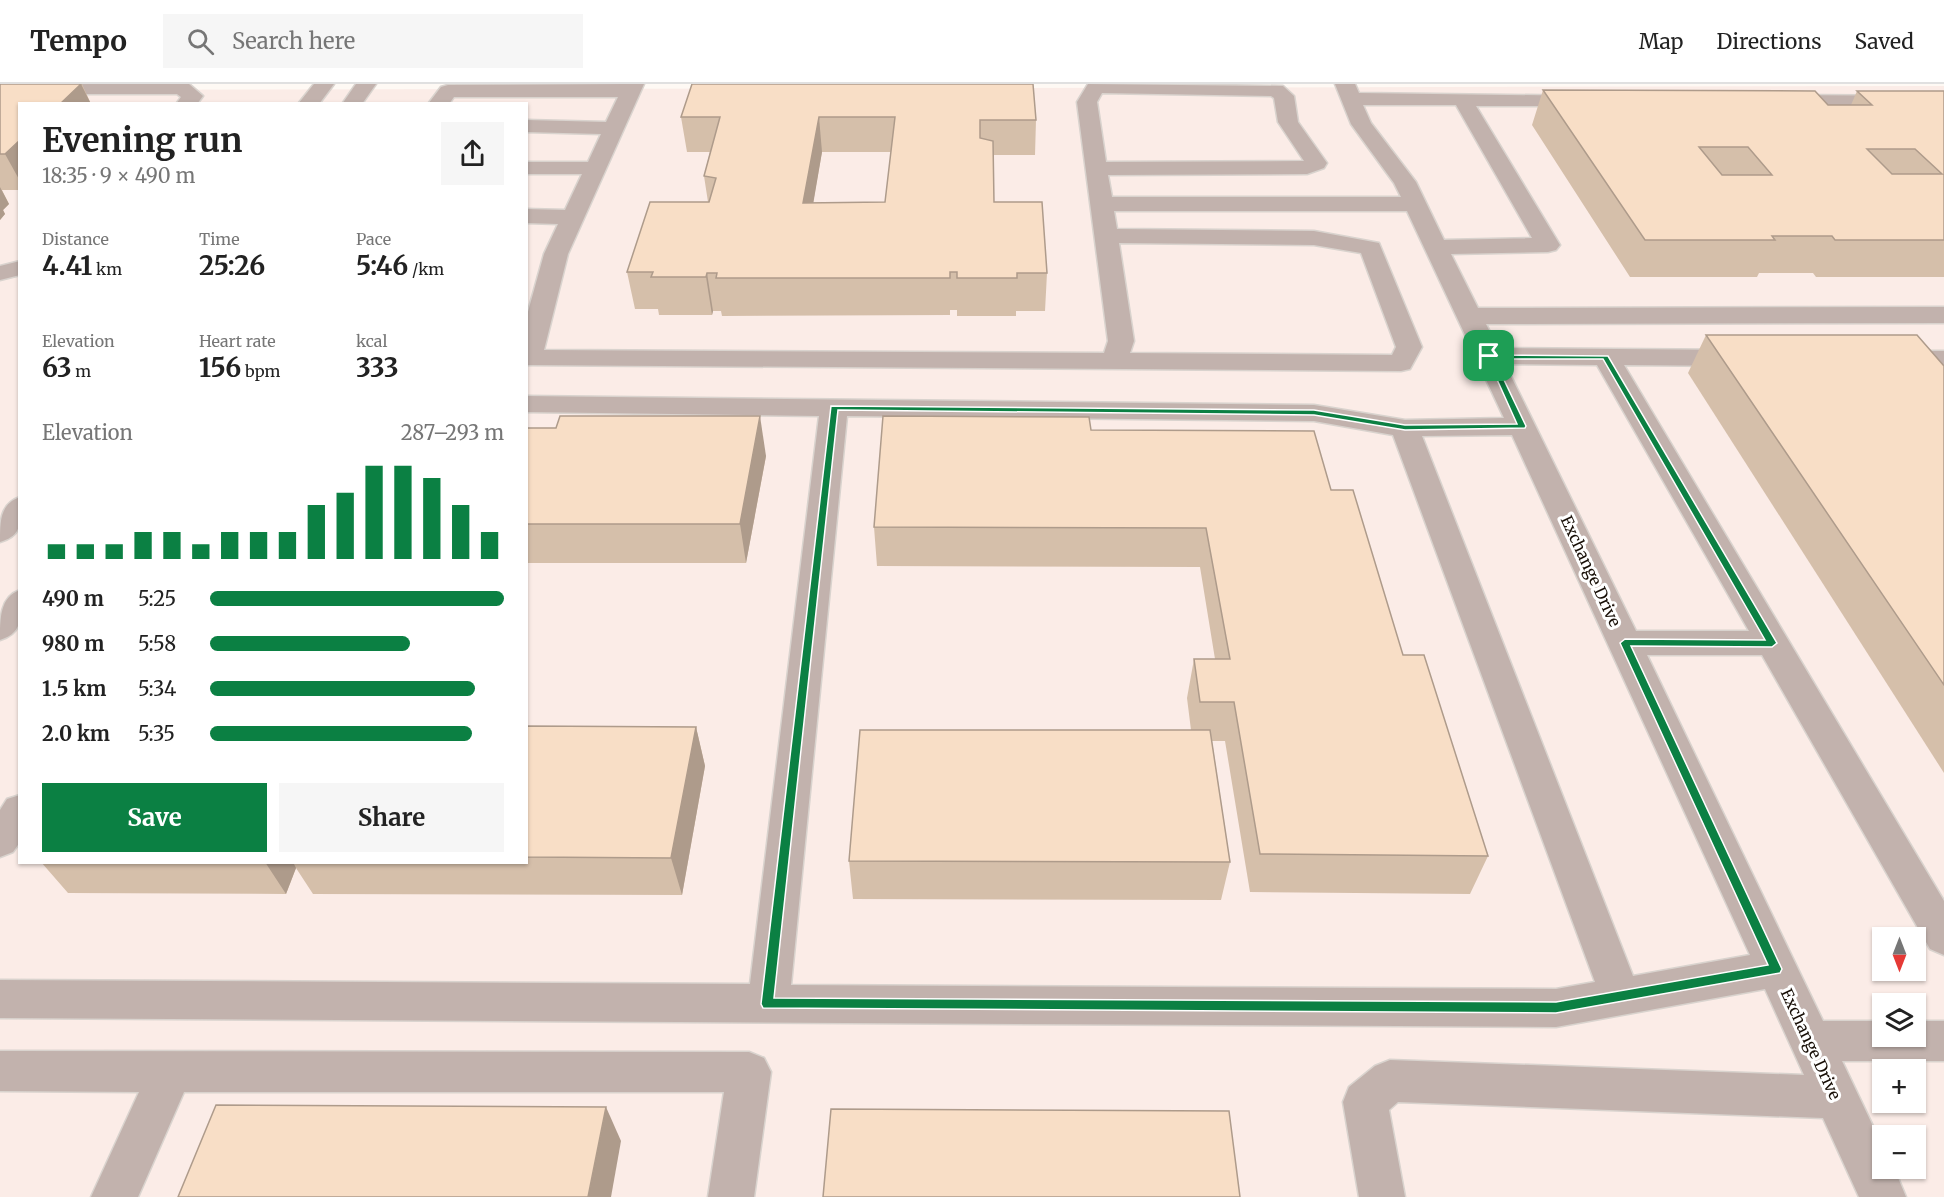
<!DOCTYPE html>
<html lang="en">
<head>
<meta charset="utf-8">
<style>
	body { margin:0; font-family:Merriweather,serif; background:#f6f6f6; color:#222; height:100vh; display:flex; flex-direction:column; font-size:22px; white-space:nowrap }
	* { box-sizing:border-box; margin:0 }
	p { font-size:20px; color:#767676 }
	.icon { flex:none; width:33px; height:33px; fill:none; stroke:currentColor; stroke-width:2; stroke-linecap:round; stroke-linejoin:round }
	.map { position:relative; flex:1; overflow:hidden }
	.sheet { position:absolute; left:18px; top:18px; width:510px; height:762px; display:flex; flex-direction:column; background:#fff; border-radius:0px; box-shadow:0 2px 4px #0004 }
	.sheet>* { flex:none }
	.needle { width:39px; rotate:180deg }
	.controls { position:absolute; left:1872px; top:843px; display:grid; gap:12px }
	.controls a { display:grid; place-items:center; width:54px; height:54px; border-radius:0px; background:#fff; box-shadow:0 2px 4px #0004; font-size:30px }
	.pin { position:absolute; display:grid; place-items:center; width:51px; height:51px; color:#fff; margin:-26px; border-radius:12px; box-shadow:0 3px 9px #0006 }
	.round { display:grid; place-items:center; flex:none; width:63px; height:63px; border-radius:0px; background:#f6f6f6 }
	.overview { display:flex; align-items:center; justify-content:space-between; height:102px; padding:0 24px }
	h1 { font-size:33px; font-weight:700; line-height:45px }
	.figures { display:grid; grid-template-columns:repeat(3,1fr); gap:9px; height:102px; padding:6px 24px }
	.figures div { display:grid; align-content:center }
	.figures b { font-size:26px; font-weight:700 }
	.figures small { font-size:16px; font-weight:400 }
	.figures p { font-size:16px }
	.chart { height:168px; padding:12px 24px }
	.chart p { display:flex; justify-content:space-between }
	.chart svg { width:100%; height:108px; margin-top:6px; stroke:#0b8043; stroke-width:6 }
	.cta { display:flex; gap:12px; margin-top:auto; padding:12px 24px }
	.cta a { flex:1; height:69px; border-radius:0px; background:#0b8043; color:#fff; font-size:24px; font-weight:700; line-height:69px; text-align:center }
	.cta a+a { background:#f6f6f6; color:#222 }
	ul { padding:0 24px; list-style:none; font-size:20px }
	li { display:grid; grid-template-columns:96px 72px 1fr; align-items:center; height:45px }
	li i { height:15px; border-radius:8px; background:#0b8043 }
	header { display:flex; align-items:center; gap:36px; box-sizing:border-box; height:84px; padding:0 30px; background:#fff; border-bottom:2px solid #e0e0e0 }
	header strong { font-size:28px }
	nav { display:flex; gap:33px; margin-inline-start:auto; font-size:21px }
	.search { width:420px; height:54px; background:#f6f6f6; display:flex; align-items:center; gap:15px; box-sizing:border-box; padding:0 21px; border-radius:0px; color:#767676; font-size:22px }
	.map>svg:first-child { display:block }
	.commercial { fill:#fbece7; fill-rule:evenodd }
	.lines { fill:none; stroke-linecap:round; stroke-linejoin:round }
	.minor-casing { stroke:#d9d3ce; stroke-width:3 }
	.minor { fill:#c2b2ad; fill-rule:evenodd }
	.wall { fill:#d5bfaa; fill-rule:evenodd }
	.shaded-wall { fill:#ae9b8b }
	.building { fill:#f8dec6; stroke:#ae9b8b; stroke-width:1.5; fill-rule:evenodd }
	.route { fill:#0b8043; stroke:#fff; stroke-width:1.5; fill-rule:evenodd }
	.labels { text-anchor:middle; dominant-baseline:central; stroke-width:6; stroke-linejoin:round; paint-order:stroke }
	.street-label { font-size:16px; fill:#170e06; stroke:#fff }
</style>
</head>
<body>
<header>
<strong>Tempo</strong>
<div class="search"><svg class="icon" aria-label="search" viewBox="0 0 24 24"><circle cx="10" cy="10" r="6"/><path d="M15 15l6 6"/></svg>Search here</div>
<nav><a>Map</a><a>Directions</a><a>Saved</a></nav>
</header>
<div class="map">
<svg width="1944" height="1113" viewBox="0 0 1944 1113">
	<rect width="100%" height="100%" fill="#fef9f4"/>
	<path class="commercial" d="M 1944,2 L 1944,1113 L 0,1113 L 0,6 ZM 20,20 L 526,20 L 526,778 L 20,778 ZM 1882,854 L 1916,854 L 1916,886 L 1882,886 ZM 1882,920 L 1916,920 L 1916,952 L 1882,952 ZM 1882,986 L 1916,986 L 1916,1018 L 1882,1018 ZM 1882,1052 L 1916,1052 L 1916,1084 L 1882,1084 Z"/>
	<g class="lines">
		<g class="minor-casing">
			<g id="minor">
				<path d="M 0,0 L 189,0 L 203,12 L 197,20 L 176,20 L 181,13 L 177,10 L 0,10 Z"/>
				<path d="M 314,0 L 334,0 L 319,20 L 298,20 Z"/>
				<path d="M 356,0 L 376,0 L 362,20 L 342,20 Z"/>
				<path d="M 624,0 L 644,0 L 568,170 L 544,266 L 1104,269 L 1108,257 L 1077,18 L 1088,0 L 1283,2 L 1294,12 L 1298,38 L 1327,79 L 1324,84 L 1307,90 L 1108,91 L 1112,113 L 1401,113 L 1394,99 L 1351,40 L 1335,0 L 1355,0 L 1359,9 L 1592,12 L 1595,16 L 1592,20 L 1585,22 L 1476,22 L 1560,161 L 1556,166 L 1548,168 L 1451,170 L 1478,224 L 1944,223 L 1944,239 L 1486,240 L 1498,264 L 1739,266 L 1748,268 L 1752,274 L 1748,280 L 1739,282 L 1624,281 L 1944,817 L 1944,871 L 1930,865 L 1762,571 L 1647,571 L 1823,937 L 1882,937 L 1882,952 L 1916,952 L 1916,937 L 1944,937 L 1944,977 L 1842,977 L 1882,1061 L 1882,1084 L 1894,1084 L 1906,1113 L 1859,1113 L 1823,1034 L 1398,1018 L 1389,1026 L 1405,1113 L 1359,1113 L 1343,1018 L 1349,1003 L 1375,982 L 1390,976 L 1804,991 L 1765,905 L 1556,943 L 0,934 L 0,896 L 750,900 L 819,332 L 526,328 L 526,312 L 1314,321 L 1405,336 L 1504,334 L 1407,127 L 1114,127 L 1117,145 L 1314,147 L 1379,159 L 1422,263 L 1410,285 L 1401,287 L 526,281 L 526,235 L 544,170 L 558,140 L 526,139 L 526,125 L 565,126 L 582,90 L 526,90 L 526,78 L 588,78 L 601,50 L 526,48 L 526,36 L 606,38 L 618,13 L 454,13 L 449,20 L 428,20 L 441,3 L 448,1 ZM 1102,9 L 1271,12 L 1274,14 L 1278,38 L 1304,77 L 1106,78 L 1097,18 ZM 1363,21 L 1456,21 L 1532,154 L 1444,156 L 1416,98 L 1371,39 ZM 1119,159 L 1314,161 L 1361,169 L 1396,263 L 1392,271 L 1130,269 L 1134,257 ZM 1505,280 L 1597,281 L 1749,547 L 1636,547 ZM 847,332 L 1314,337 L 1393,351 L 1595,898 L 1556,905 L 791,901 ZM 1512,351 L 1750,871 L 1633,892 L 1422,352 Z"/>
				<path d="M 1781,11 L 1944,12 L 1944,24 L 1774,21 L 1771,17 L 1774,13 Z"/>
				<path d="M 20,177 L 20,191 L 0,196 L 0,182 Z"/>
				<path d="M 1892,267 L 1944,267 L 1944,283 L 1892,283 L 1883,281 L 1879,275 L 1883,269 Z"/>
				<path d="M 20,413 C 20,435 25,451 0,458 C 0,437 0,420 20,413 Z"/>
				<path d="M 20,506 C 20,529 26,548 0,556 C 0,534 0,513 20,506 Z"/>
				<path d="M 20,711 L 20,758 L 13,768 L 0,773 L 0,726 L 7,715 Z"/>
				<path d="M 0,967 L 749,968 L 764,974 L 771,988 L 754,1113 L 708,1113 L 724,1008 L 184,1008 L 138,1113 L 91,1113 L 139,1008 L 0,1007 Z"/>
			</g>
		</g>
		<use href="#minor" class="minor"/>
	</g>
	<g class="wall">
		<path d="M 0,0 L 82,0 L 91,20 L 20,20 L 20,106 L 2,106 L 9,120 L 3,126 L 5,130 L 0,136 Z"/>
		<path d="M 692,0 L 1036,36 L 1035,71 L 994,71 L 994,118 L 1047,189 L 1045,227 L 1016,227 L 1016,232 L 957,232 L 957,226 L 950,226 L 950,231 L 722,232 L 721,227 L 713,227 L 712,231 L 659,231 L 658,225 L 635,225 L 627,188 L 708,118 L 704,92 L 710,68 L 687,68 L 681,33 ZM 822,68 L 891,68 L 885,118 L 813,119 Z"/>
		<path d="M 1543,6 L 1828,21 L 1851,21 L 1857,7 L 1944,7 L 1944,193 L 1816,193 L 1813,189 L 1759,189 L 1757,193 L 1630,193 L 1532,41 Z"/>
		<path d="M 1706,251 L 1944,282 L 1944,689 L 1688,289 Z"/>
		<path d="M 526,344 L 766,372 L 746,479 L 526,479 Z"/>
		<path d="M 1091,346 L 1331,406 L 1403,571 L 1488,772 L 1470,810 L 1250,808 L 1225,657 L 1212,657 L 1230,778 L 1221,816 L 853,815 L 849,777 L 1191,646 L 1187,614 L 1194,575 L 1215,575 L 1200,483 L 877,482 L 874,443 Z"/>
		<path d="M 526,642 L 696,643 L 705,682 L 682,811 L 313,810 L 296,784 L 286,810 L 68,809 L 41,778 L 526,778 Z"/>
	</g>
	<g class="shaded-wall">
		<path d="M 81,0 L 91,20 L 60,20 Z"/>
		<path d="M 819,33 L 822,68 L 807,156 L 803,119 Z"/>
		<path d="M 20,56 L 20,97 L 5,70 Z"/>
		<path d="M 0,103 L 9,120 L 3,126 L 5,130 L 0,136 Z"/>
		<path d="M 707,189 L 713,227 L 712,231 L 706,193 Z"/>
		<path d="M 760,332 L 766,372 L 746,479 L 740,440 Z"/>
		<path d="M 696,643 L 705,682 L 682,811 L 671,774 Z"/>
		<path d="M 265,778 L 293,778 L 296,784 L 286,810 Z"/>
		<path d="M 606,1023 L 621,1057 L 611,1113 L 588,1113 Z"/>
	</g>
	<g class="building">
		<path d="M 0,0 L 81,0 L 60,20 L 20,20 L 20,56 L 5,70 L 0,70 Z"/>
		<path d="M 692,0 L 1033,0 L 1036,36 L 980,36 L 980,54 L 993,57 L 994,118 L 1042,118 L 1047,189 L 1017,189 L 1017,194 L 957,194 L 957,188 L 950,188 L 950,194 L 716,194 L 717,189 L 707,189 L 706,193 L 651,193 L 653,188 L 627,188 L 650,118 L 709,118 L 716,94 L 704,92 L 720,33 L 681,33 ZM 819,33 L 895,33 L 885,118 L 803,119 Z"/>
		<path d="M 1543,6 L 1815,7 L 1828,21 L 1872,21 L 1857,7 L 1944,7 L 1944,156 L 1835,156 L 1832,152 L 1772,152 L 1775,156 L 1645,156 ZM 1699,63 L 1748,63 L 1772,91 L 1722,91 ZM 1867,65 L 1915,65 L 1942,90 L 1892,90 Z"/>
		<path d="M 1706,251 L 1917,251 L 1944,282 L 1944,601 Z"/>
		<path d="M 560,332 L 760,332 L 740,440 L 526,440 L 526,344 L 556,344 Z"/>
		<path d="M 883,332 L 1089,333 L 1091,346 L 1314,347 L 1331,406 L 1353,406 L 1403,571 L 1424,571 L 1488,772 L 1260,770 L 1234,618 L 1200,618 L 1194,575 L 1230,575 L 1206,444 L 874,443 Z"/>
		<path d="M 526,642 L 696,643 L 671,774 L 526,773 Z"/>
		<path d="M 860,646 L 1210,646 L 1230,778 L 849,777 Z"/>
		<path d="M 216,1021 L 606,1023 L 588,1113 L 178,1113 Z"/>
		<path d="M 831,1025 L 1229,1027 L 1240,1113 L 823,1113 Z"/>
	</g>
	<path class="route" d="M 1486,271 L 1608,272 L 1777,559 L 1772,563 L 1631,562 L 1782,885 L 1780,889 L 1556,929 L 763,924 L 761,920 L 831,322 L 1314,326 L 1405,341 L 1517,340 ZM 1494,275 L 1603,275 L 1765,556 L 1625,555 L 1620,559 L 1768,881 L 1556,918 L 774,914 L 838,326 L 1314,331 L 1405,346 L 1525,344 L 1526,342 Z"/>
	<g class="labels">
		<g class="street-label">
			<text transform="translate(1591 487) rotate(65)">Exchange Drive</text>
			<text transform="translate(1811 960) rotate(65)">Exchange Drive</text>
		</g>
	</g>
</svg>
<div class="controls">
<a><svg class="needle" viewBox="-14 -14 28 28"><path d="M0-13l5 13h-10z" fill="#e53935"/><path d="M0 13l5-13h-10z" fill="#767676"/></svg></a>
<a><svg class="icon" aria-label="layers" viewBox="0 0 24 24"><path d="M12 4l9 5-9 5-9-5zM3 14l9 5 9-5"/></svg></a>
<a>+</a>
<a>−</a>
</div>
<div class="pin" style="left:1489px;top:272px;background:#1e9e55"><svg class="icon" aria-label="arrive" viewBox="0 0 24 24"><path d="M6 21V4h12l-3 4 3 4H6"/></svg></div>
<section class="sheet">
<div class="overview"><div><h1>Evening run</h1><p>18:35 · 9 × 490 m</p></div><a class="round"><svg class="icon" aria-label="share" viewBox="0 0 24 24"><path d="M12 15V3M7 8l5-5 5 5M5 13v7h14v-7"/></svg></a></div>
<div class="figures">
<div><p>Distance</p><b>4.41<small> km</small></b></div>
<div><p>Time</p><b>25:26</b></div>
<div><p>Pace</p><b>5:46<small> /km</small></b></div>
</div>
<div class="figures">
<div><p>Elevation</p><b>63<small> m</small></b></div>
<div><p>Heart rate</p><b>156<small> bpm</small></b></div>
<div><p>kcal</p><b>333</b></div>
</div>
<div class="chart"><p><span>Elevation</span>287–293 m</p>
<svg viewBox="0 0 160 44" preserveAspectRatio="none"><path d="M5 44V38M15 44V38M25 44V38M35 44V33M45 44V33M55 44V38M65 44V33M75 44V33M85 44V33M95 44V22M105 44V17M115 44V6M125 44V6M135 44V11M145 44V22M155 44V33"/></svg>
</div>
<ul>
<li><b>490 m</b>5:25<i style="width:100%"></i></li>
<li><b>980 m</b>5:58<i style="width:68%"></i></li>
<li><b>1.5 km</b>5:34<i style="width:90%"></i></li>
<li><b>2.0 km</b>5:35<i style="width:89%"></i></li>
</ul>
<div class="cta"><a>Save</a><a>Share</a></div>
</section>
</div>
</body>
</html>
